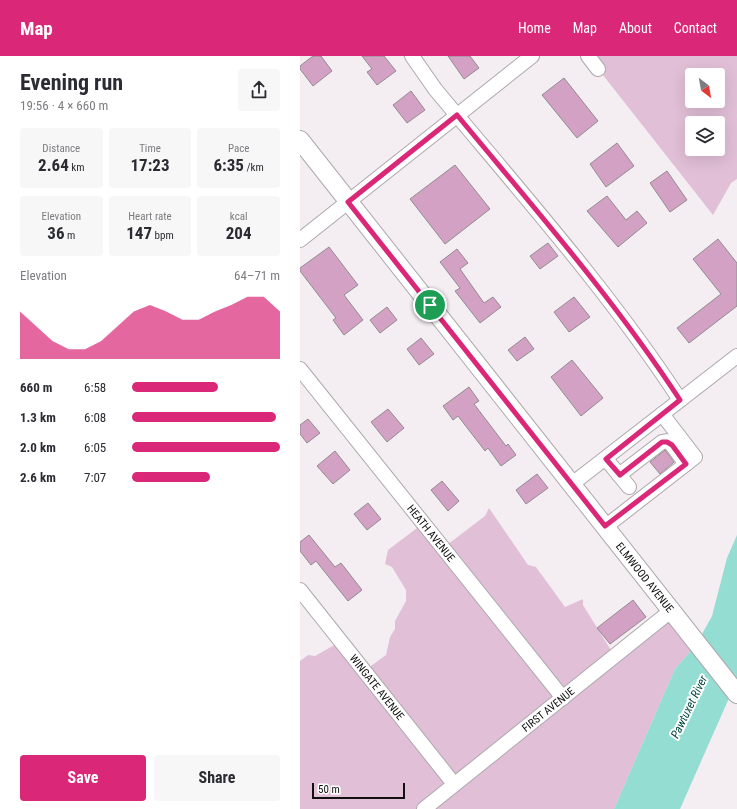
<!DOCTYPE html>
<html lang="en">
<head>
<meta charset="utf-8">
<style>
	body { margin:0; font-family:"Roboto Condensed",sans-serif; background:#f7f7f7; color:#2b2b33; height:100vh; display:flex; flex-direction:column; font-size:15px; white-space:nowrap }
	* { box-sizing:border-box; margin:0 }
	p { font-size:13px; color:#7c7c81 }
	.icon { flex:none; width:22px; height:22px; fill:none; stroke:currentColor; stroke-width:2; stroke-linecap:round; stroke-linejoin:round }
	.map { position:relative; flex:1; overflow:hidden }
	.details { display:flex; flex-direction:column; background:#fff; width:300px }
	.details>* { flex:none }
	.needle { width:26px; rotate:149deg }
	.fabs { position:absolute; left:385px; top:12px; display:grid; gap:8px }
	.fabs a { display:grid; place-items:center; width:40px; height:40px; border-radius:4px; background:#fff; box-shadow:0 4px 16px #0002; font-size:20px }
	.scale { position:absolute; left:12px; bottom:10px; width:93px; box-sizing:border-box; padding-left:4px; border:2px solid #110f10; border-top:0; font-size:11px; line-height:14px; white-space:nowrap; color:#110f10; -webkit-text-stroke:3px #fff; paint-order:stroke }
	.pin { position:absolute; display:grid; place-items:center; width:34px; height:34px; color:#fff; margin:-17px; border:2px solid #fff; border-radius:50%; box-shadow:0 1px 4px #0007 }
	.round { display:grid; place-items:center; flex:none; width:42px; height:42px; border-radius:4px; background:#f7f7f7 }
	.summary { display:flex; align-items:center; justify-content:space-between; height:68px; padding:0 20px }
	h1 { font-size:22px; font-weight:700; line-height:30px }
	.figures { display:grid; grid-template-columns:repeat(3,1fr); gap:6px; height:68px; padding:4px 20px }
	.figures div { display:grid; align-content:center; border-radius:4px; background:#f7f7f7; text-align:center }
	.figures b { font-size:17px; font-weight:700 }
	.figures small { font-size:11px; font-weight:400 }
	.figures p { font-size:11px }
	.chart { height:112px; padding:8px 20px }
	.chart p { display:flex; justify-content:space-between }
	.chart svg { width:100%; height:72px; margin-top:4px; fill:#db2777; opacity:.7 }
	.button { display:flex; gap:8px; margin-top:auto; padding:8px 20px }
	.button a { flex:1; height:46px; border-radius:4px; background:#db2777; color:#fff; font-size:16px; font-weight:700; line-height:46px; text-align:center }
	.button a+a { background:#f7f7f7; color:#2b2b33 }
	ul { padding:0 20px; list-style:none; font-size:13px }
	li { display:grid; grid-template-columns:64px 48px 1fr; align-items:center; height:30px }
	li i { height:10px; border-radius:5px; background:#db2777 }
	header { display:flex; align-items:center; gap:24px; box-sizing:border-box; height:56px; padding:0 20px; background:#db2777; color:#fff }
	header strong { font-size:19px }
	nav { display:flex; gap:22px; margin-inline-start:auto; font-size:14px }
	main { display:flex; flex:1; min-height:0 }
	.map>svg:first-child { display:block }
	.green { fill:#e1bfd7; fill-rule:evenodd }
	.water { fill:#94ddd2 }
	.building { fill:#d3a1c4; stroke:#928c90 }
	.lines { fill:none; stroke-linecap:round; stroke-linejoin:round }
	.minor-casing { stroke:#aea8ac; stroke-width:16 }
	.major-casing { stroke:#aea8ac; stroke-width:20 }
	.minor { stroke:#fff; stroke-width:14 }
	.major { stroke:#fff; stroke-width:18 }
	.route-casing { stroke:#fff; stroke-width:8 }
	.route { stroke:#db2777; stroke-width:5 }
	.labels { text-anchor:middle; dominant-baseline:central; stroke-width:4; stroke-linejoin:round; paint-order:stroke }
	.street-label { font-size:11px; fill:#110f10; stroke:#fff }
	.water-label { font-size:12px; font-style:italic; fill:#00453e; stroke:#fff }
</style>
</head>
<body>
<header>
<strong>Map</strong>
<nav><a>Home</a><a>Map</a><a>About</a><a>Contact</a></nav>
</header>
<main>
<section class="details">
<div class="summary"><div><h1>Evening run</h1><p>19:56 · 4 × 660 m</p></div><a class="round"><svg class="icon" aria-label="share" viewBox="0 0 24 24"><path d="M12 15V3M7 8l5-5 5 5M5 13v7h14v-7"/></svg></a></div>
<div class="figures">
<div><p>Distance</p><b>2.64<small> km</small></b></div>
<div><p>Time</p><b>17:23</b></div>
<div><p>Pace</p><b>6:35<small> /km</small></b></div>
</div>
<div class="figures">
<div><p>Elevation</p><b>36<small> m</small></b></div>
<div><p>Heart rate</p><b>147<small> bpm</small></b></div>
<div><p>kcal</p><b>204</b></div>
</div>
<div class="chart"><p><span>Elevation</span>64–71 m</p>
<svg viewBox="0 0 160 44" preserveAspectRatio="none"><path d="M0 44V15L10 24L20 33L30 38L40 38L50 33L60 24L70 15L80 11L90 15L100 20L110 20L120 15L130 11L140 6L150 6L160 15V44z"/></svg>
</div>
<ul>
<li><b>660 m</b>6:58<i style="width:58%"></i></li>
<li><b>1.3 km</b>6:08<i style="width:97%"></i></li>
<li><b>2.0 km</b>6:05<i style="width:100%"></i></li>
<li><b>2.6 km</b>7:07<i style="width:53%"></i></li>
</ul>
<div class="button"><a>Save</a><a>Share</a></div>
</section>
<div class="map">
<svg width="437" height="753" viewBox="0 0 437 753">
	<rect width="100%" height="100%" fill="#f4eef2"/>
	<g class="green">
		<path d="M 288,0 L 437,0 L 437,123 L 431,127 L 413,159 ZM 392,19 L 418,19 L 418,45 L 392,45 ZM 392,67 L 418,67 L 418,93 L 392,93 Z"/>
		<path d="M 189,452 L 228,509 L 236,511 L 265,551 L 283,543 L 283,549 L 312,596 L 370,554 L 396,589 L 375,613 L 314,753 L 0,753 L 0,605 L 8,599 L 15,600 L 38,587 L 64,615 L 86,599 L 90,581 L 95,573 L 95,565 L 106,545 L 106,534 L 92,511 L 85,508 L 88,494 L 121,469 L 143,492 L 185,460 Z"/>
	</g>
	<path class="water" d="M 437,479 L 437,624 L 380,753 L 314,753 L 375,613 L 396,589 L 412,560 L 427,502 Z"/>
	<g class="building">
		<path d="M 13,0 L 21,0 L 32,15 L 13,30 L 0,13 L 0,10 Z"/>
		<path d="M 62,0 L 84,0 L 96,15 L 77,29 L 67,16 L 72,13 Z"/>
		<path d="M 148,0 L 170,0 L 179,12 L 164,23 Z"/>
		<path d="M 264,22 L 298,65 L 277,82 L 242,39 Z"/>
		<path d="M 111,35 L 125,54 L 107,67 L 93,49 Z"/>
		<path d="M 317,87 L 334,110 L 306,131 L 290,108 Z"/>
		<path d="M 155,109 L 190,153 L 145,188 L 110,143 Z"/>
		<path d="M 367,115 L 387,144 L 370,156 L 350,127 Z"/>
		<path d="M 307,140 L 326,164 L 337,155 L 347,167 L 318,191 L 287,155 Z"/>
		<path d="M 418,183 L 437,207 L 437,250 L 389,287 L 377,272 L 421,238 L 393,203 Z"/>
		<path d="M 248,187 L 258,200 L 240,213 L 230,200 Z"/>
		<path d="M 29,191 L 58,229 L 44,239 L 63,264 L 44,279 L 33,264 L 36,262 L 0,215 L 0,212 Z"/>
		<path d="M 157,193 L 168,207 L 160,213 L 184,247 L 193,241 L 201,251 L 180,267 L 155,235 L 160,232 L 140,206 Z"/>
		<path d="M 274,241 L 290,261 L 269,276 L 254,256 Z"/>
		<path d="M 87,251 L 97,264 L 80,277 L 70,264 Z"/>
		<path d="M 225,281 L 234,293 L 217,305 L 208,294 Z"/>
		<path d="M 121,282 L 134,298 L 119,309 L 107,293 Z"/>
		<path d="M 272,304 L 303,342 L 281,360 L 251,321 Z"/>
		<path d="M 169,331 L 179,345 L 174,348 L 206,390 L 208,388 L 216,399 L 201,410 L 188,392 L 185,395 L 158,360 L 153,364 L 143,350 Z"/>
		<path d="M 88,353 L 104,372 L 87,386 L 71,366 Z"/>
		<path d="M 8,363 L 20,377 L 7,387 L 0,378 L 0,369 Z"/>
		<path d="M 365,394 L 374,406 L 360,418 L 350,406 Z"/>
		<path d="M 35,395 L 50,414 L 33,428 L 17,410 Z"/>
		<path d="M 237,418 L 248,432 L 226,448 L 216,434 Z"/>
		<path d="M 142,425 L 159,445 L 148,455 L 131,434 Z"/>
		<path d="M 68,447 L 81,463 L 67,474 L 54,458 Z"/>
		<path d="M 9,479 L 35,511 L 41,507 L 62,534 L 48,545 L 16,505 L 11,509 L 0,495 L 0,486 Z"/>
		<path d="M 333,544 L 346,561 L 310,588 L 297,572 Z"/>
	</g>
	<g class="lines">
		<g class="minor-casing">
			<g id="minor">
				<path d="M 112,0 L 135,33 C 218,133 309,235 380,344"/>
				<path d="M 288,0 L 298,13"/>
				<path d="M 0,184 L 232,0"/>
				<path id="s1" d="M 0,313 L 263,642"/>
				<path d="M 306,403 L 329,431"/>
				<path d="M 319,419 L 362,386 L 367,385 L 372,389 L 386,408"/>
				<path d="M 272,428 L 437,300"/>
				<path d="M 305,471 L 395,401 L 362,358"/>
				<path id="s2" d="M 0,534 L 154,728"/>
				<path id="s3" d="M 124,753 L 372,554"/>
			</g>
		</g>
		<g class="major-casing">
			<g id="major">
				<path id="s4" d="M 0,84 L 437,638"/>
			</g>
		</g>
		<use href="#minor" class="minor"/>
		<use href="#major" class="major"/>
	</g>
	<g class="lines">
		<g class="route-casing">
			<path id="route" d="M 157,59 C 234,152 314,243 380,344 L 306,403 L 320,419 L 362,386 L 367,386 L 372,389 L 386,408 L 305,470 L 48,146 Z"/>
		</g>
		<use href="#route" class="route"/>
	</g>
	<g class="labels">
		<g class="street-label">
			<text stroke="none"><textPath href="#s1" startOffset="210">HEATH AVENUE</textPath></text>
			<text stroke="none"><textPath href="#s4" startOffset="557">ELMWOOD AVENUE</textPath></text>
			<text stroke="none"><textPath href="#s2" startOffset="124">WINGATE AVENUE</textPath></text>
			<text stroke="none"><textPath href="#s3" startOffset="159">FIRST AVENUE</textPath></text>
		</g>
		<g class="water-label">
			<text transform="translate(389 651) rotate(-64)">Pawtuxet River</text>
		</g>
	</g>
</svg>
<div class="fabs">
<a><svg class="needle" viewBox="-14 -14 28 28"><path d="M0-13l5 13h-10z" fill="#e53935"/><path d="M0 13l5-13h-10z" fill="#7c7c81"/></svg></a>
<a><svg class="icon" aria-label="layers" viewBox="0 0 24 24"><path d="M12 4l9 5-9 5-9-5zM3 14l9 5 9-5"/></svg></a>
</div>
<div class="scale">50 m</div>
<div class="pin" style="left:130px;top:249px;background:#1e9e55"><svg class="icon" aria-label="arrive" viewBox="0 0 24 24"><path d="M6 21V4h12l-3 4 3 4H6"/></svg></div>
</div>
</main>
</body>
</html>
